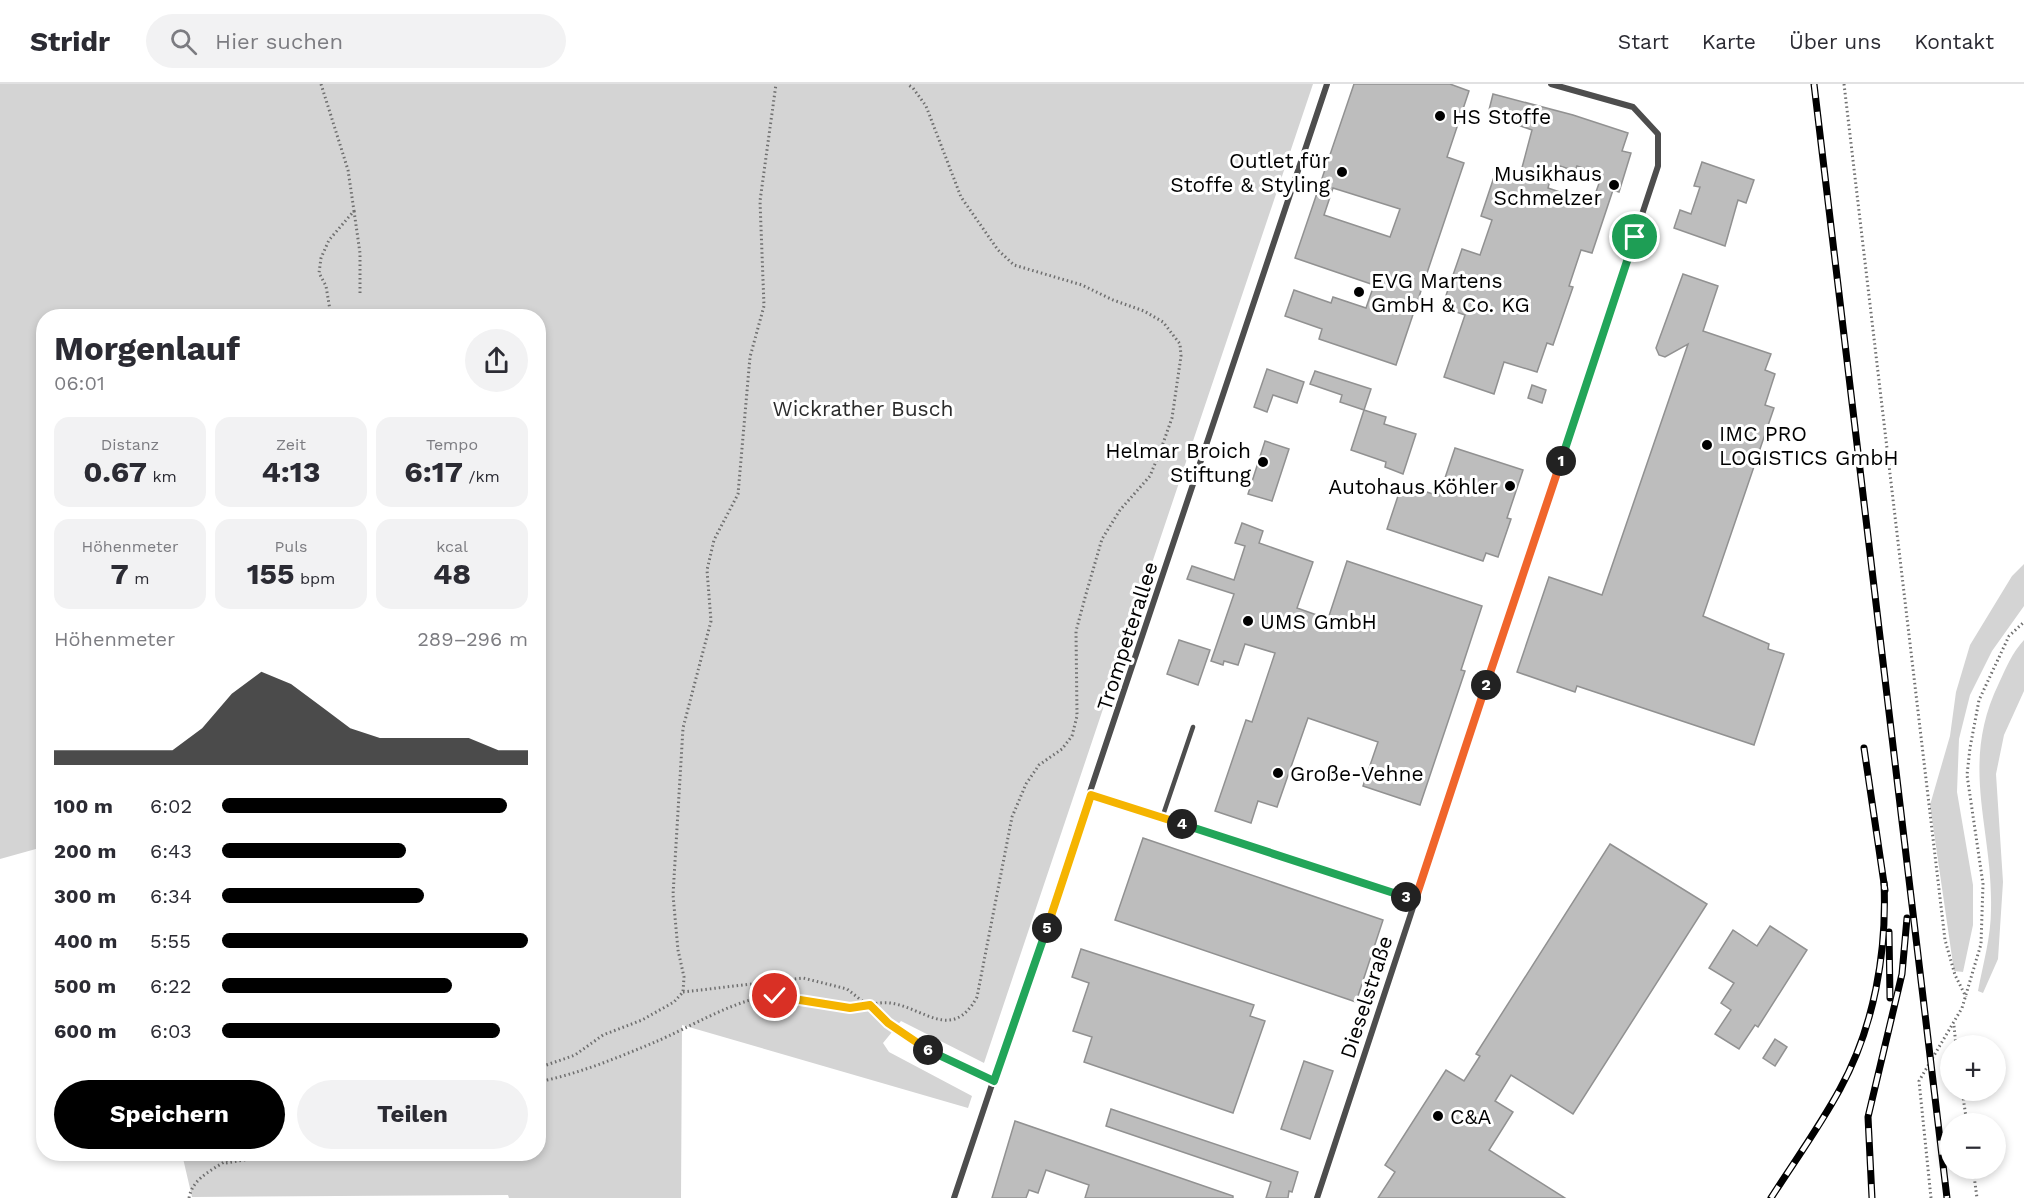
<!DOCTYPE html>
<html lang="de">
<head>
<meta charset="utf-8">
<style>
	body { margin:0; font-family:"Work Sans",sans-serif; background:#f2f2f3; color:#2b2b33; height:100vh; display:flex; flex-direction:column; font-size:22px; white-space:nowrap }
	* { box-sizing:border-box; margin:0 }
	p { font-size:20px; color:#7c7c81 }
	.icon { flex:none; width:33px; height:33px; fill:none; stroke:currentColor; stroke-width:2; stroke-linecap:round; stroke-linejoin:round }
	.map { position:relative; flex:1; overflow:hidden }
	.side { position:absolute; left:36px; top:225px; width:510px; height:852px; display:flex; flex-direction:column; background:#fff; border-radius:24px; box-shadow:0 3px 9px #0003 }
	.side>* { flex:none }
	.buttons { position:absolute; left:1940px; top:951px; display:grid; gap:12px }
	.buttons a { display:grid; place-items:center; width:66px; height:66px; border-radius:50%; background:#fff; box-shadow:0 3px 9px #0003; font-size:30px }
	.pin { position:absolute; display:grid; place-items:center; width:51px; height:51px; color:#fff; margin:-26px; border:3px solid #fff; border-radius:50%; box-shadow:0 2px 6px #0007 }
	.km { position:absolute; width:30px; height:30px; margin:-15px; border-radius:50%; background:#222; color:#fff; font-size:16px; line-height:30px; text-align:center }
	.round { display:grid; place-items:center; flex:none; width:63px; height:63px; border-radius:32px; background:#f2f2f3 }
	.overview { display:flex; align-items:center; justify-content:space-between; height:102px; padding:0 18px }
	h1 { font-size:33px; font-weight:700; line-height:45px }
	.stats { display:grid; grid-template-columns:repeat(3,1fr); gap:9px; height:102px; padding:6px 18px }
	.stats div { display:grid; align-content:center; border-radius:15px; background:#f2f2f3; text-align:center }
	.stats b { font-size:30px; font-weight:700 }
	.stats small { font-size:16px; font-weight:400 }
	.stats p { font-size:16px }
	.chart { height:168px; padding:12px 18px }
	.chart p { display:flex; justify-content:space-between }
	.chart svg { width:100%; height:108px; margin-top:6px; fill:#000; opacity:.7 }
	.primary-button { display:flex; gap:12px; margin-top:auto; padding:12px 18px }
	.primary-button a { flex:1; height:69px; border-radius:36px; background:#000; color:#fff; font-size:24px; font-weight:700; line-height:69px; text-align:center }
	.primary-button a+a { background:#f2f2f3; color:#2b2b33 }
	ul { padding:0 18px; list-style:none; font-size:20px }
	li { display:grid; grid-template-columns:96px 72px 1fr; align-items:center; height:45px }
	li i { height:15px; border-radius:8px; background:#000 }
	header { display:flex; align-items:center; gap:36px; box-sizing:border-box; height:84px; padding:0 30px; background:#fff; border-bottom:2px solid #e1e1e2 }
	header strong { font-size:28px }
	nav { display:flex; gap:33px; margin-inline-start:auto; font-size:21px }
	.search { width:420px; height:54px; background:#f2f2f3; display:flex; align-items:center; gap:15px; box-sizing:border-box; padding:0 21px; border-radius:33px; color:#7c7c81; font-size:22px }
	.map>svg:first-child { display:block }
	.green { fill:#d4d4d4 }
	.building { fill:#bdbdbd; stroke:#919191; stroke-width:1.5; fill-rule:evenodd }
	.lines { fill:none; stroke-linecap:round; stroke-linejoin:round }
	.path { stroke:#6f6f6f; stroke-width:3; stroke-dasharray:1.5 3; stroke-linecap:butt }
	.service { stroke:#4d4d4d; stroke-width:4.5 }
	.minor { stroke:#4d4d4d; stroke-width:6 }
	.rail-casing { stroke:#000; stroke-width:7 }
	.rail { stroke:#fff; stroke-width:4.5; stroke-dasharray:14; stroke-linecap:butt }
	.split-1-casing { stroke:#fff; stroke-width:12 }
	.split-2-casing { stroke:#fff; stroke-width:12 }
	.split-3-casing { stroke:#fff; stroke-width:12 }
	.split-4-casing { stroke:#fff; stroke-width:12 }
	.split-5-casing { stroke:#fff; stroke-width:12 }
	.split-6-casing { stroke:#fff; stroke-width:12 }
	.split-7-casing { stroke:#fff; stroke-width:12 }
	.split-1 { stroke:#22a559; stroke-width:8 }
	.split-2 { stroke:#f0652b; stroke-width:8 }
	.split-3 { stroke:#f0652b; stroke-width:8 }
	.split-4 { stroke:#22a559; stroke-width:8 }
	.split-5 { stroke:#f5b400; stroke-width:8 }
	.split-6 { stroke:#22a559; stroke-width:8 }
	.split-7 { stroke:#f5b400; stroke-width:8 }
	.poi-dot { fill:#000; stroke:#fff; stroke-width:2 }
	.labels { text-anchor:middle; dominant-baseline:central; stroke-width:6; stroke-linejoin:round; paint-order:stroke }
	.poi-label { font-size:21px; fill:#000; stroke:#fff; text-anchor:start }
	.park-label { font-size:21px; fill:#2b2b2b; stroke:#fff }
	.street-label { font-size:21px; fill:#000; stroke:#fff }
</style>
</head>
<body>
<header>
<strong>Stridr</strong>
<div class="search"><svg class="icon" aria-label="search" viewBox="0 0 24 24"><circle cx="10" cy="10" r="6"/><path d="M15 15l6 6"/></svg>Hier suchen</div>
<nav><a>Start</a><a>Karte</a><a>Über uns</a><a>Kontakt</a></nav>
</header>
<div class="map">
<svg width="2024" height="1114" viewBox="0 0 2024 1114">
	<rect width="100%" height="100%" fill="#fff"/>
	<g class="green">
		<path d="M 0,0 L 1313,0 L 984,979 L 901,937 L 883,959 L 889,968 L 972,1012 L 968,1024 L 682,941 L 681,1114 L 509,1114 L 508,1111 L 192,1113 L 182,1070 L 538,1070 L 538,232 L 44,232 L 43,763 L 0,775 Z"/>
		<path d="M 2024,480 L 2024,522 L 1992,567 L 1970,611 L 1959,655 L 1957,708 L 1973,801 L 1973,841 L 1963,888 L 1954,887 L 1930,721 L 1950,652 L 1956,608 L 1970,561 L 2012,492 Z"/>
		<path d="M 2024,556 L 2024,607 L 2004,651 L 1996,690 L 2003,798 L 1998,875 L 1983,909 L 1978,907 C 1983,880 1991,853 1991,825 C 1993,743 1959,681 1999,599 C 2006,584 2012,569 2024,556 Z"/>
	</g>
	<g class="building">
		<path d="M 1354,0 L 1450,0 L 1469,7 L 1447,73 L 1464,79 L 1396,281 L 1319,255 L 1322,245 L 1285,232 L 1294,206 L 1331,219 L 1333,213 L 1366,224 L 1374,201 L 1295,174 ZM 1333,104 L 1400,125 L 1390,153 L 1324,131 Z"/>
		<path d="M 1493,10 L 1573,31 L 1628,49 L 1622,67 L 1631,69 L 1619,108 L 1613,106 L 1592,169 L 1581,166 L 1569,202 L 1573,203 L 1553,261 L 1547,259 L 1537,288 L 1504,278 L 1494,310 L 1444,293 L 1465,231 L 1442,223 L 1462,165 L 1480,171 L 1492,136 L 1481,132 L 1496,87 L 1519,95 L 1532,46 L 1493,32 L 1495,28 L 1489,26 ZM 1554,80 L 1575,87 L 1577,82 L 1602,91 L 1592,119 L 1548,104 Z"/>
		<path d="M 1702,78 L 1754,96 L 1746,119 L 1738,116 L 1725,162 L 1674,144 L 1680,126 L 1691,130 L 1700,103 L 1694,102 Z"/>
		<path d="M 1683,190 L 1718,202 L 1703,247 L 1771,270 L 1765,286 L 1775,290 L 1765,321 L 1774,324 L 1703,532 L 1769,560 L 1768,565 L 1784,570 L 1754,661 L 1577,602 L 1575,608 L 1517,588 L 1549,493 L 1602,511 L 1688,260 L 1665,273 L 1659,271 L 1656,264 Z"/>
		<path d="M 1267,285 L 1304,298 L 1297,319 L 1273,311 L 1267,328 L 1254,323 Z"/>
		<path d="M 1315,287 L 1371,305 L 1364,326 L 1340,318 L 1342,311 L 1310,300 Z"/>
		<path d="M 1532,301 L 1546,306 L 1542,319 L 1528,314 Z"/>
		<path d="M 1364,326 L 1386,333 L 1384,340 L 1416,350 L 1403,390 L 1385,383 L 1386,378 L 1351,366 Z"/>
		<path d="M 1265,357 L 1289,365 L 1272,417 L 1248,410 Z"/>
		<path d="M 1455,364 L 1523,386 L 1507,434 L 1511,435 L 1498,473 L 1486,469 L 1483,477 L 1387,445 L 1402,400 L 1439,412 Z"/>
		<path d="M 1242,439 L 1263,447 L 1259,459 L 1313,478 L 1297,524 L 1328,535 L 1347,477 L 1482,522 L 1461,586 L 1465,587 L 1420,721 L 1363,702 L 1378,658 L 1308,634 L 1277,723 L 1258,717 L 1251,739 L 1215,727 L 1246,636 L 1252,638 L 1275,569 L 1245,560 L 1238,581 L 1224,577 L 1223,581 L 1211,577 L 1234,510 L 1187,495 L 1192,482 L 1234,496 L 1245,462 L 1235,459 Z"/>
		<path d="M 1179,556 L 1210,566 L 1198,601 L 1167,590 Z"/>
		<path d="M 1143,754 L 1383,836 L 1356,918 L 1115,836 Z"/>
		<path d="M 1610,760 L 1707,820 L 1573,1030 L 1511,991 L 1495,1017 L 1513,1028 L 1489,1066 L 1565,1114 L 1378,1114 L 1395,1088 L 1385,1081 L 1446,986 L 1464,997 L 1480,972 L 1476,970 Z"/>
		<path d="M 1770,842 L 1807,866 L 1758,943 L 1755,941 L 1739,965 L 1715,950 L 1731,926 L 1721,919 L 1734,899 L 1709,884 L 1733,846 L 1757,862 Z"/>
		<path d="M 1081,865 L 1254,921 L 1250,932 L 1265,937 L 1233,1029 L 1084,978 L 1092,953 L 1073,947 L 1089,899 L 1072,893 Z"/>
		<path d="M 1775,955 L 1787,963 L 1775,982 L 1763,974 Z"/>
		<path d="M 1304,977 L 1333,987 L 1310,1055 L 1281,1045 Z"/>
		<path d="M 1111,1025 L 1298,1088 L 1292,1108 L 1289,1107 L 1288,1114 L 1266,1114 L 1271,1098 L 1106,1042 Z"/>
		<path d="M 1015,1037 L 1233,1112 L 1233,1114 L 1085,1114 L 1089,1101 L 1046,1086 L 1038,1109 L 1029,1106 L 1026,1114 L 992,1114 Z"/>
	</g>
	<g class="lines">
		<g class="path">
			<path d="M 321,0 L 348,86 L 354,127 L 329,156 L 321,174 L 319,189 L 326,202 L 331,232"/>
			<path d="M 1844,0 L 1945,856 L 1955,891 L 1966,913"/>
			<path d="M 354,127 L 360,169 L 360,210"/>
			<path d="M 683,908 L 803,894 L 847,905 L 918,961 L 985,993"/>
			<path d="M 1954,942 L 1956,962"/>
			<path d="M 538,984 L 575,971 L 603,951 L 642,936 L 674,918 L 683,908 L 684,893 L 678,866 L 673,811 L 683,644 L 711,537 L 707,486 L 714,456 L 738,410 L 750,273 L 764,222 L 760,117 L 776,0"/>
			<path d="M 538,998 C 578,990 617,974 655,958 C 687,945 744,910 777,912 C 801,914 825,923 849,924 C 863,924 877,917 890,919 C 923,923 952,959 977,913 L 1012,733 L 1026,700 L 1039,681 L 1062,665 L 1072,652 L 1077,632 L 1076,547 L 1086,510 L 1102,455 L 1120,426 L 1150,392 L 1161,365 L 1172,334 L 1181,272 L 1180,260 L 1163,238 L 1144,227 L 1113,216 L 1082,201 L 1014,181 L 998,166 L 961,113 L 926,22 L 913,4 L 907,0"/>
			<path d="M 1962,1006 L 1967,1040"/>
			<path d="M 226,1079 L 278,1070"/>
			<path d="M 1973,1084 L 1977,1114"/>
			<path d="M 189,1114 C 193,1091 219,1084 235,1070"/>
			<path d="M 1931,1114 L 1919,997 L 1962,924 L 1981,860 L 1983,800 L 1967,691 L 1970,664 L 1979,616 L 2009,552 L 2024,538"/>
		</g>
		<path class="service" d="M 1162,734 L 1193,643"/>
		<g class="minor">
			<path d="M 1091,711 L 1415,816"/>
			<path d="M 954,1114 L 1327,0"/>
			<path d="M 1317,1114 L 1658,82 L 1658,50 L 1633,23 L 1551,0"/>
		</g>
		<g class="rail-casing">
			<g id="rail">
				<path d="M 1814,0 L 1947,1114"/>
				<path d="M 1864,664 L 1885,806"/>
				<path d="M 1889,848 L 1890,914"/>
				<path d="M 1771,1114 C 1794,1078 1820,1042 1840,1005 C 1874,943 1887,869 1884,799"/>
				<path d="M 1872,1114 L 1868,1033 L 1902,890 L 1907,834"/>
			</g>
		</g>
		<use href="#rail" class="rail"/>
	</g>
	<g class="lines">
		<g class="split-1-casing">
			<path id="split-1" d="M 1561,377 L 1635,153"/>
		</g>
		<g class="split-2-casing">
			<path id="split-2" d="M 1486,601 L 1561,377"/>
		</g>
		<g class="split-3-casing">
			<path id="split-3" d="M 1406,813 L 1415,816 L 1486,601"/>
		</g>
		<g class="split-4-casing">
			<path id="split-4" d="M 1182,740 L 1406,813"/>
		</g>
		<g class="split-5-casing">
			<path id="split-5" d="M 1047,844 L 1091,711 L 1182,740"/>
		</g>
		<g class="split-6-casing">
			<path id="split-6" d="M 928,966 L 994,997 L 1047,844"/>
		</g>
		<g class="split-7-casing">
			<path id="split-7" d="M 775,912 L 850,924 L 870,921 L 888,939 L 928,966"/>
		</g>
		<use href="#split-1" class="split-1"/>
		<use href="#split-2" class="split-2"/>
		<use href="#split-3" class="split-3"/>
		<use href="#split-4" class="split-4"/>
		<use href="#split-5" class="split-5"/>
		<use href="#split-6" class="split-6"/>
		<use href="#split-7" class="split-7"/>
	</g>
	<g class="poi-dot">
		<circle cx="1440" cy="32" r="6"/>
		<circle cx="1342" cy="88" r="6"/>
		<circle cx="1614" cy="101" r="6"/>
		<circle cx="1359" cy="208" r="6"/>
		<circle cx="1707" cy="361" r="6"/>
		<circle cx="1263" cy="378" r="6"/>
		<circle cx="1510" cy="402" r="6"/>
		<circle cx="1248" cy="537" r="6"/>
		<circle cx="1278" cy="689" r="6"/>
		<circle cx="1438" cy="1032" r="6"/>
	</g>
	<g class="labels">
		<g class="poi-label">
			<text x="1452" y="32">HS Stoffe</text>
			<text x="1330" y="76" text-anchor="end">Outlet für<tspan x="1330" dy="24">Stoffe &amp; Styling</tspan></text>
			<text x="1602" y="89" text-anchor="end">Musikhaus<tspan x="1602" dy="24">Schmelzer</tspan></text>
			<text x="1371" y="196">EVG Martens<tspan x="1371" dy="24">GmbH &amp; Co. KG</tspan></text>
			<text x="1719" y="349">IMC PRO<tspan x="1719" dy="24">LOGISTICS GmbH</tspan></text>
			<text x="1251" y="366" text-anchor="end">Helmar Broich<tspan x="1251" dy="24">Stiftung</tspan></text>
			<text x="1498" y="402" text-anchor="end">Autohaus Köhler</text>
			<text x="1260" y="537">UMS GmbH</text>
			<text x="1290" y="689">Große-Vehne</text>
			<text x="1450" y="1032">C&amp;A</text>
		</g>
		<g class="park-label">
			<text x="863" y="324">Wickrather Busch</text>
		</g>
		<g class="street-label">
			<text transform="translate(1127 552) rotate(-72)">Trompeterallee</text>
			<text transform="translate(1366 913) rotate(-72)">Dieselstraße</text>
		</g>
	</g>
</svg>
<div class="buttons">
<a>+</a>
<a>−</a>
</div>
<div class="pin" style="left:1635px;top:153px;background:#1e9e55"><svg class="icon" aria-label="arrive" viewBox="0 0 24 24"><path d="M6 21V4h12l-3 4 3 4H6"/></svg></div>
<div class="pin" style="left:775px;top:912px;background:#d93025"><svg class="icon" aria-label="check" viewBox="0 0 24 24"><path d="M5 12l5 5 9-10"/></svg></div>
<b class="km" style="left:1561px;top:377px">1</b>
<b class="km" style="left:1486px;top:601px">2</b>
<b class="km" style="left:1406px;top:813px">3</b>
<b class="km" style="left:1182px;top:740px">4</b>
<b class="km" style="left:1047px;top:844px">5</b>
<b class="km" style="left:928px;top:966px">6</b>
<section class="side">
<div class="overview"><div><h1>Morgenlauf</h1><p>06:01</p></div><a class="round"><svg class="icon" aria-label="share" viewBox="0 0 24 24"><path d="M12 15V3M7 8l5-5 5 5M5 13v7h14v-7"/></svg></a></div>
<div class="stats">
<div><p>Distanz</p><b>0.67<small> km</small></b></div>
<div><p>Zeit</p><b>4:13</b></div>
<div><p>Tempo</p><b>6:17<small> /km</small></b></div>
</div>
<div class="stats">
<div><p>Höhenmeter</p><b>7<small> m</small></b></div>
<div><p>Puls</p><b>155<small> bpm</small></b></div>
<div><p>kcal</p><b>48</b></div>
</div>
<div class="chart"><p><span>Höhenmeter</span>289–296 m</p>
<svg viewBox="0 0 160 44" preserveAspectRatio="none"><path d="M0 44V38L10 38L20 38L30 38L40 38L50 29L60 15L70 6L80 11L90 20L100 29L110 33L120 33L130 33L140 33L150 38L160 38V44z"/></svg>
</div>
<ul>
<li><b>100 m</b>6:02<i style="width:93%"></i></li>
<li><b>200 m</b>6:43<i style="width:60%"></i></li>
<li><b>300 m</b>6:34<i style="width:66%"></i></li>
<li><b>400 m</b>5:55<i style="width:100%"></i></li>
<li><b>500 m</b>6:22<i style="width:75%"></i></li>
<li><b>600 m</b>6:03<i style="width:91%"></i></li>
</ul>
<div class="primary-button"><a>Speichern</a><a>Teilen</a></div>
</section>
</div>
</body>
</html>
